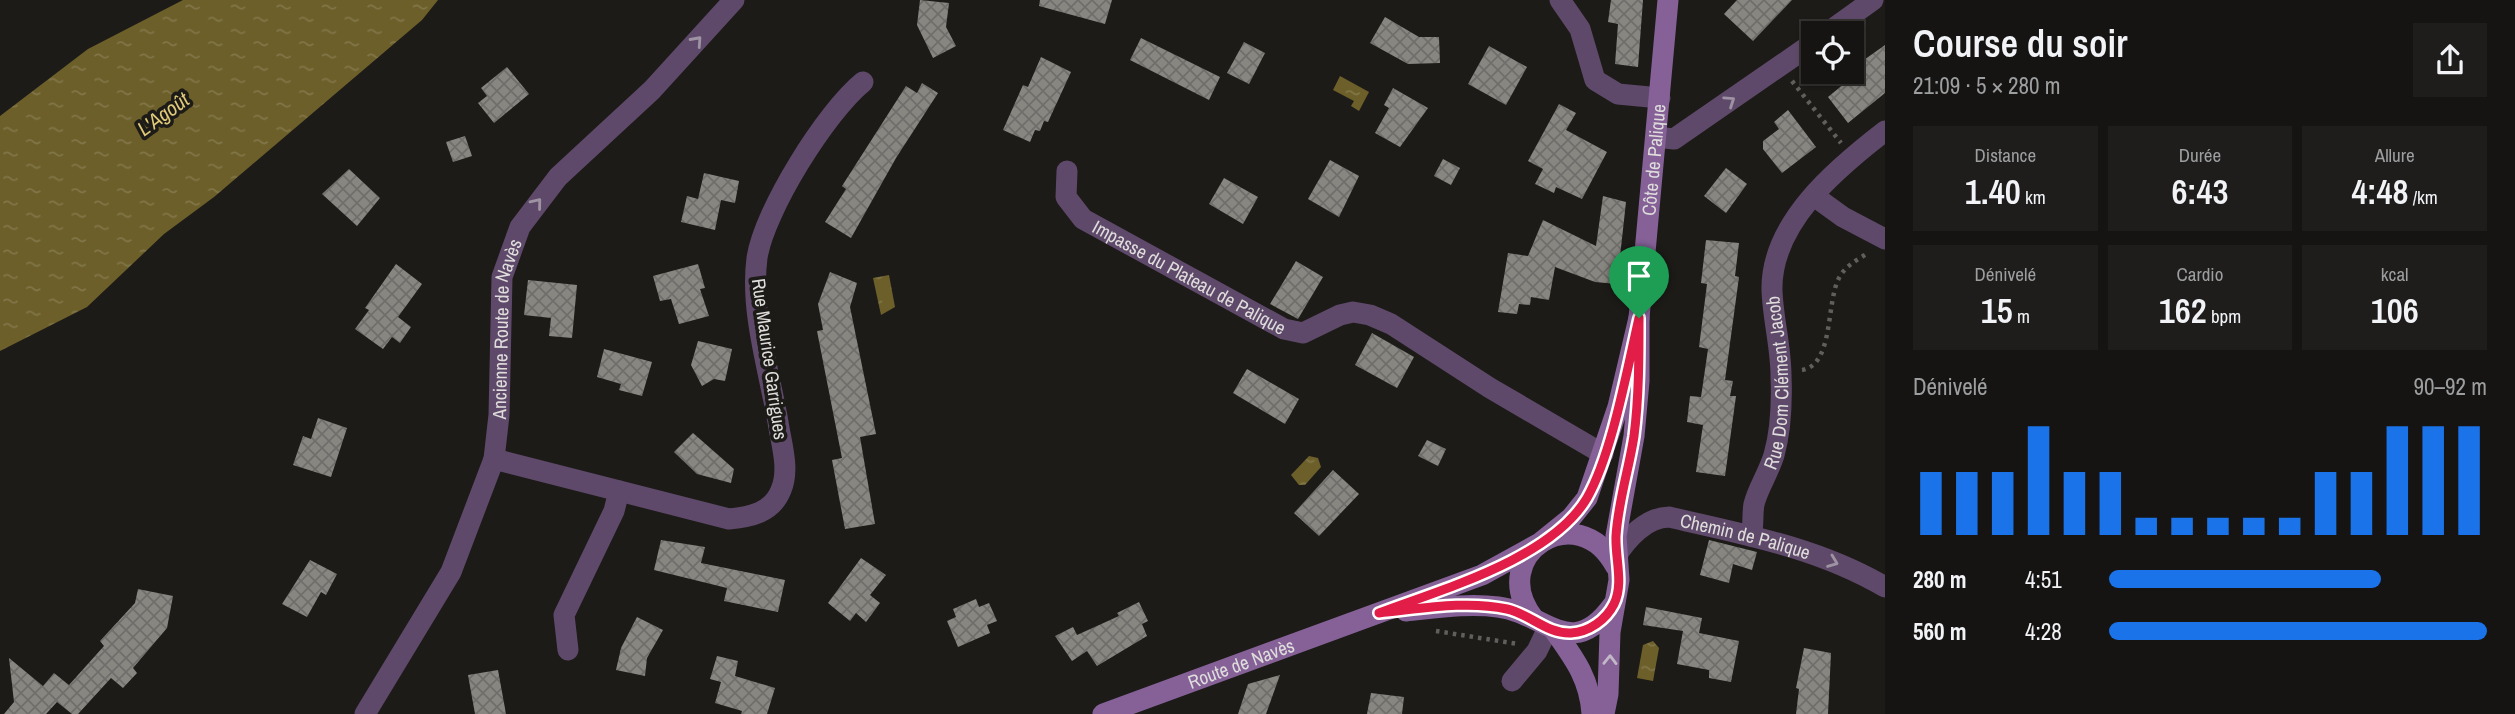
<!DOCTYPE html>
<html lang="fr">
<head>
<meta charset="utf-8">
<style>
	body { margin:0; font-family:"Archivo Narrow",sans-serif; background:#1e1d1b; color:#f1f3f6; height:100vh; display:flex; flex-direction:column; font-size:26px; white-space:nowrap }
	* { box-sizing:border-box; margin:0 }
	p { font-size:23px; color:#9d9e9f }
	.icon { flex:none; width:38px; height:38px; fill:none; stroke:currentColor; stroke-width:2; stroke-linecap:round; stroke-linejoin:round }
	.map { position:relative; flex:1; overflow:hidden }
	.side { display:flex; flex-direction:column; background:#151412; width:630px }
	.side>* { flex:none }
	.controls { position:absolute; left:1801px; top:21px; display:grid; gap:14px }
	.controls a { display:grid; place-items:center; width:63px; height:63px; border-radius:0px; background:#151412; box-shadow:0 2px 5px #0004,0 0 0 2px #343332; font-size:35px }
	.pin { position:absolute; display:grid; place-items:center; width:60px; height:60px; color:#fff; margin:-72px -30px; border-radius:50% 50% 50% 0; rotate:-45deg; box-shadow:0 0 7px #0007 }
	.pin .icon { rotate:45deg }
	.round { display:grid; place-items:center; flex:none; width:74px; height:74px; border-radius:0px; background:#1e1d1b }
	.head { display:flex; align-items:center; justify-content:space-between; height:119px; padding:0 28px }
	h1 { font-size:38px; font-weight:600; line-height:52px }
	.figures { display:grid; grid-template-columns:repeat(3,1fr); gap:10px; height:119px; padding:7px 28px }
	.figures div { display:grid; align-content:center; border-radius:0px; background:#1e1d1b; text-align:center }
	.figures b { font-size:35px; font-weight:600 }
	.figures small { font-size:19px; font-weight:400 }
	.figures p { font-size:19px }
	.chart { height:196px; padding:14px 28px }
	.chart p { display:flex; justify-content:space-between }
	.chart svg { width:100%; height:126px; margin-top:7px; stroke:#1a73e8; stroke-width:6 }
	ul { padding:0 28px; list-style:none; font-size:23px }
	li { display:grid; grid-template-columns:112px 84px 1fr; align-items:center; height:52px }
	li i { height:18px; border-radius:9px; background:#1a73e8 }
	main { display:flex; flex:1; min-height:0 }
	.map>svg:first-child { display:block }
	.water { fill:url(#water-ripples) }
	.building { fill:url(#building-cross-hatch) }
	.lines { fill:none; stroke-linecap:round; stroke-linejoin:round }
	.path { stroke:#605f5d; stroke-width:4.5; stroke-dasharray:3.5 5; stroke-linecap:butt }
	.street { stroke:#5f496a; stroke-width:21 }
	.secondary { stroke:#856198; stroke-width:21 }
	.oneway { stroke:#9e93a2 }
	.oneway2 { stroke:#c3b8c7 }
	.route-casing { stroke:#fff; stroke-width:14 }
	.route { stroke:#e11d48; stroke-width:9 }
	.labels { text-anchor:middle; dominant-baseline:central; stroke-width:7; stroke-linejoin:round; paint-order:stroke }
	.street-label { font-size:19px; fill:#dedddb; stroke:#1c1b18 }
	.water-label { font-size:21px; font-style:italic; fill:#e0c978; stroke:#1c1b18 }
</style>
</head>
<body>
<main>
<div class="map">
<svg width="1885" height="714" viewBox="0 0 1885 714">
	<defs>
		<pattern id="water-ripples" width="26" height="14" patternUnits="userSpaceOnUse" patternTransform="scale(1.75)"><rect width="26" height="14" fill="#6d5f2a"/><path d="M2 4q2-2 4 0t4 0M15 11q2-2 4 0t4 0" fill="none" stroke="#817648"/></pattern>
		<pattern id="building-cross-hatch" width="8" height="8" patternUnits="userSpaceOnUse" patternTransform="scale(1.75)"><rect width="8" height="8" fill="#878681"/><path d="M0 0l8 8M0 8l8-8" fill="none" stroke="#6f6e6b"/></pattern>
	</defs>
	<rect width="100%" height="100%" fill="#1c1b18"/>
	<g class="water">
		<path d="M 183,0 L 438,0 L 422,20 L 214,197 L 164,234 L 87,307 L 0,351 L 0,116 L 88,49 Z"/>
		<path d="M 1340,76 L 1369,92 L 1359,111 L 1351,106 L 1354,101 L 1333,90 Z"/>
		<path d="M 889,275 L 895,307 L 881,315 L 873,278 Z"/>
		<path d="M 1309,456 L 1318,458 L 1321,467 L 1305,485 L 1299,485 L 1291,475 Z"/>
		<path d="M 1653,641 L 1659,648 L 1653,681 L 1637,678 L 1643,645 Z"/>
	</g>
	<g class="building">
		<path d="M 920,0 L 949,3 L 946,27 L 956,46 L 933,58 L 917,25 Z"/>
		<path d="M 1040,0 L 1112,0 L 1105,24 L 1039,6 Z"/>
		<path d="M 1611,0 L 1643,0 L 1638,67 L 1615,64 L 1618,24 L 1608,22 Z"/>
		<path d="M 1737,0 L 1792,0 L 1753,41 L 1724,14 Z"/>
		<path d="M 1385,17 L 1419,37 L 1439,37 L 1440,63 L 1408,64 L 1370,43 Z"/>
		<path d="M 1141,38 L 1220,77 L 1209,100 L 1130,60 Z"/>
		<path d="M 1244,42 L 1265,53 L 1249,84 L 1227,73 Z"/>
		<path d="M 1885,45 L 1885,93 L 1848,123 L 1828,97 L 1845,83 L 1840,77 Z"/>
		<path d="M 1489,46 L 1527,67 L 1506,105 L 1468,84 Z"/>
		<path d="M 1041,57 L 1071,72 L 1048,122 L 1044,121 L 1040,131 L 1035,130 L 1030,142 L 1003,130 L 1023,85 L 1028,87 Z"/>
		<path d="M 507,67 L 529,94 L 494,123 L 478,103 L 487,96 L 481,88 Z"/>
		<path d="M 922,83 L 938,93 L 896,158 L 851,238 L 825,222 L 846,189 L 842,186 L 906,86 L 917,93 Z"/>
		<path d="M 1393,88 L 1428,108 L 1400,147 L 1375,133 L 1389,108 L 1384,105 Z"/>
		<path d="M 1559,104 L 1576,113 L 1566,130 L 1607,152 L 1582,199 L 1556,187 L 1554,193 L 1535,184 L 1543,169 L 1528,161 Z"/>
		<path d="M 1788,110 L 1816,147 L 1782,173 L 1763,149 L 1763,141 L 1779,129 L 1774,122 Z"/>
		<path d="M 465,136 L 472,156 L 453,162 L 446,142 Z"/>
		<path d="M 1443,159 L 1460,168 L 1451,185 L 1434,176 Z"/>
		<path d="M 1330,160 L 1359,176 L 1339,217 L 1308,199 Z"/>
		<path d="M 1726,168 L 1747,184 L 1726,213 L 1704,196 Z"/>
		<path d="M 349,169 L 380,198 L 357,226 L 322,194 Z"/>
		<path d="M 704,173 L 739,181 L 735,203 L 721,200 L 715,230 L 681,222 L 687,196 L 698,199 Z"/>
		<path d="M 1224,178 L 1258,197 L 1243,224 L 1209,204 Z"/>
		<path d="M 1603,196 L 1626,202 L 1617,284 L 1595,282 L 1555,267 L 1549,300 L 1531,297 L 1530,305 L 1519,304 L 1517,314 L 1498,312 L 1508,253 L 1528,256 L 1543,220 L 1596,246 Z"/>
		<path d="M 1706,240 L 1739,243 L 1735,276 L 1739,277 L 1725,380 L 1733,381 L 1730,396 L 1736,396 L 1725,476 L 1696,472 L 1703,425 L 1687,422 L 1690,396 L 1701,397 L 1708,349 L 1699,347 L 1707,284 L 1701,283 Z"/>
		<path d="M 1296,261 L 1323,277 L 1298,319 L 1270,304 Z"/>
		<path d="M 396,264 L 422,284 L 398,317 L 411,327 L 400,343 L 392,337 L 383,349 L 355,329 L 369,310 L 365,308 Z"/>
		<path d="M 698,264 L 705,288 L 700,289 L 709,316 L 679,324 L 671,299 L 660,301 L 653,276 Z"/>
		<path d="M 830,272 L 857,283 L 850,307 L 876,434 L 860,437 L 875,524 L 845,529 L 832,460 L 842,458 L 817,331 L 823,330 L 818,304 Z"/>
		<path d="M 528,280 L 577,285 L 572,338 L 549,336 L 551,318 L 524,315 Z"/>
		<path d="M 1372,333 L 1414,357 L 1397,388 L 1355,365 Z"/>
		<path d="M 698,341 L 732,349 L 725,381 L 714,379 L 702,386 L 691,365 Z"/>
		<path d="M 604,349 L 652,362 L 642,396 L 619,390 L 621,384 L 597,377 Z"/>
		<path d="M 1247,369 L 1299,399 L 1285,424 L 1233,393 Z"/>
		<path d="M 318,418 L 347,428 L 331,477 L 293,465 L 303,436 L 311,439 Z"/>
		<path d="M 693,433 L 734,469 L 731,483 L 697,474 L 674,452 Z"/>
		<path d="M 1427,440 L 1446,449 L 1438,466 L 1418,456 Z"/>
		<path d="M 1333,470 L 1359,494 L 1319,536 L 1294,513 Z"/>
		<path d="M 661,540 L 705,547 L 701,563 L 785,580 L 778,612 L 724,601 L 727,588 L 654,570 Z"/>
		<path d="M 1709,540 L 1757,552 L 1752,570 L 1733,564 L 1729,583 L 1700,575 Z"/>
		<path d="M 861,558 L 886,575 L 870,595 L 880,603 L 866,622 L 856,613 L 850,621 L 828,603 Z"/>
		<path d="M 310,560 L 337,574 L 326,595 L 321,592 L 307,617 L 282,604 Z"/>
		<path d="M 138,589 L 173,596 L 167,628 L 133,668 L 137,673 L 123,688 L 111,678 L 78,714 L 72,714 L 57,702 L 46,714 L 4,714 L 14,702 L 9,658 L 43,686 L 54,673 L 69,685 L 104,646 L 100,641 L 135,603 Z"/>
		<path d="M 976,599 L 979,607 L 989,603 L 997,621 L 987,625 L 990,633 L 958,647 L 947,621 L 956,617 L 953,609 Z"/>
		<path d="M 1139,602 L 1148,621 L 1142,624 L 1147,636 L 1097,666 L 1087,651 L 1072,661 L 1055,636 L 1073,627 L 1077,635 L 1119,616 L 1117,613 Z"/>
		<path d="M 1646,607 L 1702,618 L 1699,633 L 1739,641 L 1731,682 L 1709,678 L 1709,670 L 1677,664 L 1683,631 L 1643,625 Z"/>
		<path d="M 637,617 L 663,630 L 647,658 L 645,676 L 616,670 L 621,648 Z"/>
		<path d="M 1804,648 L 1831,653 L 1828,714 L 1796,714 L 1799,689 L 1796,688 Z"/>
		<path d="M 717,656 L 738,661 L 735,676 L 775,688 L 767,714 L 741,714 L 742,711 L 715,703 L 721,682 L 710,679 Z"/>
		<path d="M 498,670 L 506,714 L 475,714 L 468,675 Z"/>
		<path d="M 1280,675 L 1266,714 L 1238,714 L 1248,684 Z"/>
		<path d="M 1371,693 L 1404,697 L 1402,714 L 1367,714 Z"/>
	</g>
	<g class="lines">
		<g class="path">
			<path d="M 1792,81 L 1841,143"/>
			<path d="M 1802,370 C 1834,365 1826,302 1839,278 C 1845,266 1857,260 1868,253"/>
			<path d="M 1436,631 L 1518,644"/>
		</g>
		<g class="street">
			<path d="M 1560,0 L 1580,29 L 1595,80 L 1618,94 L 1660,98"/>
			<path d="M 1827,33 L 1873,0"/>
			<path d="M 1656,137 L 1674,139 L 1813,43"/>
			<path id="s1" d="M 1067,171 L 1066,197 L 1083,219 L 1284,329 L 1303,333 L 1340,315 L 1353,312 L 1370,315 L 1391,324 L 1490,388 L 1603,454"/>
			<path d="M 1814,196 L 1843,217 L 1885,239"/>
			<path d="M 494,459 L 729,519 C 750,517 772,513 781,490 C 790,469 781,443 778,422 C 769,370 750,311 757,258 C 764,211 826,112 863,82"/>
			<path id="s2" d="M 1751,536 C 1754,525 1752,515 1754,504 C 1758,488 1769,472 1774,455 C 1781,430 1782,401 1781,376 C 1781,347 1773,319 1772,291 C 1770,223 1837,168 1885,131"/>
			<path id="s3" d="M 1616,556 C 1627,539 1646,517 1669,517 C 1743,534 1819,548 1885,587"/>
			<path d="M 568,650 L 564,615 L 614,511 L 619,491"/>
			<path d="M 1512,681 L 1537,651 L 1548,628"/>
			<path id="s4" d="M 365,714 L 451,572 L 494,459 L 499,415 L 502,277 L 520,227 L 558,177 L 652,90 L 734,0"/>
		</g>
		<g class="secondary">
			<path d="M 1406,611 C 1436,608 1468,603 1498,607 C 1546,613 1571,663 1613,605"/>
			<path d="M 1534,619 C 1484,556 1578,494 1616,567"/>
			<path d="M 1554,630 C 1574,658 1590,679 1592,714"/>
			<path id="s5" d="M 1103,714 L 1482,575 L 1540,543 L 1571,518 L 1587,498 L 1618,407 L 1639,318"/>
			<path id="s6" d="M 1604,714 L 1608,694 L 1610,632 L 1619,580 L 1616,536 L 1634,436 L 1639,381 L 1639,318 L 1668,0"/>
		</g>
	</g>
	<defs><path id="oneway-chevron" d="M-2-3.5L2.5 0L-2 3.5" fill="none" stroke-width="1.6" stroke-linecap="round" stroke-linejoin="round" transform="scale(1.75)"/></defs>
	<g class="oneway">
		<use href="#oneway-chevron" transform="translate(697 41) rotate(-48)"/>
		<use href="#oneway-chevron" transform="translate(1730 101) rotate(-34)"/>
		<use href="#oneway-chevron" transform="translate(537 203) rotate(-51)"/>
		<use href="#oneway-chevron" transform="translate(1833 562) rotate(21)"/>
	</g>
	<use class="oneway2" href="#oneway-chevron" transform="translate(1610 660) rotate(-89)"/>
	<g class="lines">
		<g class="route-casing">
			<path id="route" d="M 1639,318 C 1639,358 1639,397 1634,436 C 1629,469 1618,502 1616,536 C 1615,558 1624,584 1614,604 C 1606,620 1589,632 1571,633 C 1547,634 1530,614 1507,609 C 1466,600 1420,609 1379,613 C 1442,589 1551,559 1587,498 C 1612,454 1627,370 1639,318 Z"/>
		</g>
		<use href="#route" class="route"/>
	</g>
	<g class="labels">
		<g class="street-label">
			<text stroke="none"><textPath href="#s6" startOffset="558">Côte de Palique</textPath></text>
			<text stroke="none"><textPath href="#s1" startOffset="175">Impasse du Plateau de Palique</textPath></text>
			<text stroke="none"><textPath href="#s4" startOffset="418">Ancienne Route de Navès</textPath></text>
			<text transform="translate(770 359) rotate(82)">Rue Maurice Garrigues</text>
			<text stroke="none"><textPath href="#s2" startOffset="158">Rue Dom Clément Jacob</textPath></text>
			<text stroke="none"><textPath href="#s3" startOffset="147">Chemin de Palique</textPath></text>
			<text stroke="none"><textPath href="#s5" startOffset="147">Route de Navès</textPath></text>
		</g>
		<g class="water-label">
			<text transform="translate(163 114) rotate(-36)">L'Agoût</text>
		</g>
	</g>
</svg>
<div class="controls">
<a><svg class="icon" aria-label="locate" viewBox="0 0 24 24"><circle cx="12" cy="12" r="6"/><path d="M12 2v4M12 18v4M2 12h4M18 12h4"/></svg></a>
</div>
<div class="pin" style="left:1639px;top:318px;background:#1e9e55"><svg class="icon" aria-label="arrive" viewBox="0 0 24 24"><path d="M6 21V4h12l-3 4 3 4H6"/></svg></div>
</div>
<section class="side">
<div class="head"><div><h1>Course du soir</h1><p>21:09 · 5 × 280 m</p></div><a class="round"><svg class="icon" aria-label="share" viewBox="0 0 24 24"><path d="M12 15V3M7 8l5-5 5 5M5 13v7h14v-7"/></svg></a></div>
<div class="figures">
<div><p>Distance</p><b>1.40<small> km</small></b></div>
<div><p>Durée</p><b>6:43</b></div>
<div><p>Allure</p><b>4:48<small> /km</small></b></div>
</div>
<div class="figures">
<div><p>Dénivelé</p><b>15<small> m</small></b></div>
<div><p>Cardio</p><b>162<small> bpm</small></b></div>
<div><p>kcal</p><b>106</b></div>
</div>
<div class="chart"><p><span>Dénivelé</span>90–92 m</p>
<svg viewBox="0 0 160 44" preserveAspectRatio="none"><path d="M5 44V22M15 44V22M25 44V22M35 44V6M45 44V22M55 44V22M65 44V38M75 44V38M85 44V38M95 44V38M105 44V38M115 44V22M125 44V22M135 44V6M145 44V6M155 44V6"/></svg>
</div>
<ul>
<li><b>280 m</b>4:51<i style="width:72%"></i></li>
<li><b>560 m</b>4:28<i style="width:100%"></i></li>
</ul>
</section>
</main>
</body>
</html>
